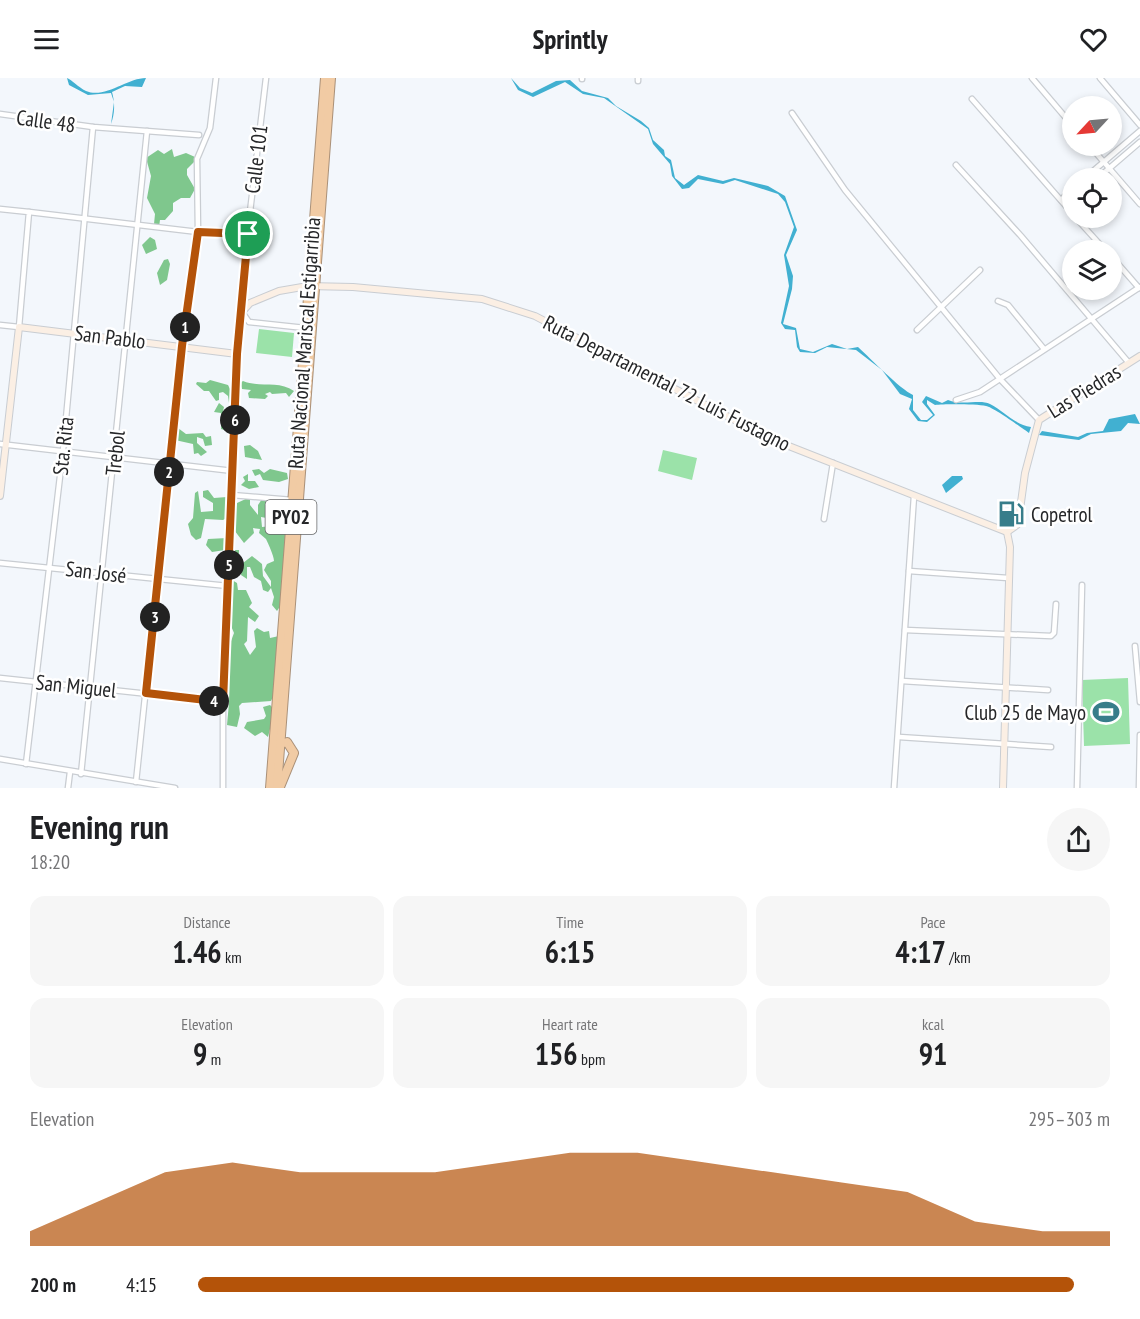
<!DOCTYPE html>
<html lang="en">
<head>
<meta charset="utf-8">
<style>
	body { margin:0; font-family:"PT Sans Narrow",sans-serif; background:#f6f6f6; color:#202124; height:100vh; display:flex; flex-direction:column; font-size:22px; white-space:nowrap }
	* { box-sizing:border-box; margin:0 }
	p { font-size:20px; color:#757577 }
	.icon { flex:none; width:33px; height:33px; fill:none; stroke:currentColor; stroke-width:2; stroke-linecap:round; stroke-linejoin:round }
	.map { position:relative; height:710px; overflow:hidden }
	.side { display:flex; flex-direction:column; background:#fff; flex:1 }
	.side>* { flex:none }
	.needle { width:39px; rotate:244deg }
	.controls { position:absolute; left:1062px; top:18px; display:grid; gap:12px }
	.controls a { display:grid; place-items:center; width:60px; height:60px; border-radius:50%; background:#fff; box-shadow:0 3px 9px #0003; font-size:30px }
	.pin { position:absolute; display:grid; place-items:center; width:51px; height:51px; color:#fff; margin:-26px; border:3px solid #fff; border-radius:50%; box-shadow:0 2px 6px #0007 }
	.km { position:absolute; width:30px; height:30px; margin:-15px; border-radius:50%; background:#222; color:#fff; font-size:16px; line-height:30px; text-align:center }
	.round { display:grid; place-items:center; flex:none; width:63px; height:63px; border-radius:32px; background:#f6f6f6 }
	.headline { display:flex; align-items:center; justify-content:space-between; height:102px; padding:0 30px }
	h1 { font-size:33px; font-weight:800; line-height:45px }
	.figures { display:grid; grid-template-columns:repeat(3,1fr); gap:9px; height:102px; padding:6px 30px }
	.figures div { display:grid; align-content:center; border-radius:15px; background:#f6f6f6; text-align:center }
	.figures b { font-size:30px; font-weight:800 }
	.figures small { font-size:16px; font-weight:400 }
	.figures p { font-size:16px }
	.chart { height:168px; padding:12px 30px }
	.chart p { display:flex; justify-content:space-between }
	.chart svg { width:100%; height:108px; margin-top:6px; fill:#b45309; opacity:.7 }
	ul { padding:0 30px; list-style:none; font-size:20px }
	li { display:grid; grid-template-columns:96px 72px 1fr; align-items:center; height:45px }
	li i { height:15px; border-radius:8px; background:#b45309 }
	header { display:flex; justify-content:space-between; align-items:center; height:78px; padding:0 30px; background:#fff; font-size:27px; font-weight:800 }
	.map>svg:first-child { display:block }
	.green { fill:#9be2a9 }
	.forest { fill:#7fc78d }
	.water { fill:#41b0d1 }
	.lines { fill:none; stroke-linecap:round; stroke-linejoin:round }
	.street-casing { stroke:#c9cdd2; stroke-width:7 }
	.secondary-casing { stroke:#c9cdd2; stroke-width:8 }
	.highway-casing { stroke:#aa9179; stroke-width:10 }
	.street { stroke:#fff; stroke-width:4.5 }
	.secondary { stroke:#fbefe4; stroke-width:6 }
	.highway { stroke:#f1cba4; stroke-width:8 }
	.route-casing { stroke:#fff; stroke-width:12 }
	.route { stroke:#b45309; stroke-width:8 }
	.labels { text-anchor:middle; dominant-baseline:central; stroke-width:5; stroke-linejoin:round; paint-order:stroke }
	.shield { fill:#fff; stroke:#666768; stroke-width:1.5 }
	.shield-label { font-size:20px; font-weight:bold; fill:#252628 }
	.street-label { font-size:21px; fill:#252628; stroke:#fff }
	.poi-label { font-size:21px; fill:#252628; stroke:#fff; text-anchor:start }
</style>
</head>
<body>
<header><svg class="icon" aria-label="menu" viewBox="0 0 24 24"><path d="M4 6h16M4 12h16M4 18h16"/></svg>Sprintly<svg class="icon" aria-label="heart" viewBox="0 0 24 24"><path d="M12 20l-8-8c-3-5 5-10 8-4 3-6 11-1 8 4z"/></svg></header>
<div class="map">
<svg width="1140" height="710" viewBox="0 0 1140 710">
	<rect width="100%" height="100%" fill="#f3f7fc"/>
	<g class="green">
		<path d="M 259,251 L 294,255 L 292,279 L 256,275 Z"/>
		<path d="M 663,372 L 697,380 L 692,402 L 658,393 Z"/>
		<path d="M 1128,600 L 1130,666 L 1084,668 L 1082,602 Z"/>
	</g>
	<g class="forest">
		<path d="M 172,71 L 174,79 L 186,75 L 195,79 L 195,83 L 187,91 L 187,97 L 195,111 L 190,120 L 181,120 L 173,125 L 173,133 L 165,142 L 160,142 L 159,149 L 154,146 L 155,136 L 147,120 L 151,98 L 146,80 L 158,72 L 164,76 Z"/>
		<path d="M 150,159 L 155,162 L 157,171 L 146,176 L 142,167 Z"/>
		<path d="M 168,181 L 170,186 L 167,202 L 160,207 L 157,195 L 164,182 Z"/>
		<path d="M 210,302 L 228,307 L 233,317 L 233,324 L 229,325 L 228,318 L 223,314 L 219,315 L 219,322 L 216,323 L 209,313 L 204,313 L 196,306 L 197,304 L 206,305 Z"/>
		<path d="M 243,303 C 260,310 278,302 294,313 L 289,319 L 286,315 L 272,316 L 270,314 L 265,316 L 268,318 L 265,321 L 249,320 L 248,315 L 251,312 L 242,311 L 240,305 Z"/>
		<path d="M 219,325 L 224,329 L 223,333 L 231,333 L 232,336 L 228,343 L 231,352 L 228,353 L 221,351 L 221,335 L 214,334 Z"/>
		<path d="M 178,350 L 186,356 L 203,355 L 206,359 L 211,358 L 212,367 L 205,368 L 203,361 L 197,359 L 197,365 L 207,374 L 201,378 L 198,375 L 194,376 L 193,366 L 175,362 L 178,359 L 175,356 Z"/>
		<path d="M 250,367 L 258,373 L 262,382 L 245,379 L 244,368 Z"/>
		<path d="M 259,391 L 264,395 L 270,391 L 287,395 L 288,401 L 279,404 L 263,402 L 260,396 L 255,398 L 252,392 Z"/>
		<path d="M 248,396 L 248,403 L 255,403 L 259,409 L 249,411 L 241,407 L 245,403 L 243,399 Z"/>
		<path d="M 198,413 L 201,434 L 213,433 L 213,425 L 203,419 L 203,413 L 208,412 L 214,420 L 227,419 L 230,438 L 223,442 L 205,441 L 201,460 L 196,462 L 191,457 L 188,446 L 193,440 L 195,415 Z"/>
		<path d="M 250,419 L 250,427 L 258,437 L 258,427 L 262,421 L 271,422 L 276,435 L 272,441 L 261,439 L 262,449 L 272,448 L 277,440 L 286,441 L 286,470 L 281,527 L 277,533 L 272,527 L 274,519 L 271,510 L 268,514 L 263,512 L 261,503 L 254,499 L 250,489 L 247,489 L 247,501 L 241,497 L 242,489 L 236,489 L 236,496 L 231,495 L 234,472 L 239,472 L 239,482 L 243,485 L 252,478 L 262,486 L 263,498 L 271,509 L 271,503 L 264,492 L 267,486 L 274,483 C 274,478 268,465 266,461 L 259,455 L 260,451 L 253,450 L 254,455 L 244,465 L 231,448 L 237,425 Z"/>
		<path d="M 227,460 L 225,472 L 212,474 L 206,467 L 208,461 Z"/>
		<path d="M 232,502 L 237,505 L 238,512 L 246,512 L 252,525 L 249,529 L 259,538 L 255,544 L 248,539 L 247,563 L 244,566 L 250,577 L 256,569 L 254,553 L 257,550 L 264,554 L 269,553 L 270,560 L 279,558 L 275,615 L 271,623 L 242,625 L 239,628 L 240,636 L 237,649 L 227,647 L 229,625 L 225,622 L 226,607 L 229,601 L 226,594 L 230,584 L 227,574 L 234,555 L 229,543 Z"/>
		<path d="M 270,627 L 273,630 L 273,649 L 270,651 L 268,659 L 262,654 L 255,658 L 244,650 L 247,644 L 264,641 L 266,638 L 263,629 Z"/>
	</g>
	<g class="water">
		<path d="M 67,0 C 72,2 78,9 86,13 C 105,21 127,0 146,0 L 142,9 L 125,8 L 112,14 C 115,25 115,35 111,46 L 114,24 L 111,15 L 88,17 L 69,7 Z"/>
		<path d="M 511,0 L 520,10 L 532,15 L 556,3 L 570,2 L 582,13 L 608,20 L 616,28 L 641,43 L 649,50 L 653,62 L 664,72 L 665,78 L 671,82 L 675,100 L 684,107 L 698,97 L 723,103 L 734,100 L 768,108 L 785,118 L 797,152 L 786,177 L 793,198 L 792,211 L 783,246 L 796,250 L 800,271 L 813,274 L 832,266 L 847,271 L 858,269 C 871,281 900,311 913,317 L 913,332 L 921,342 L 927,342 L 933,337 L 922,324 L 926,318 L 942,325 L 948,322 C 962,328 980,321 990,326 C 1004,333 1015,347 1031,349 L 1029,355 C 1022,350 993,329 986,328 C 977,326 944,326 935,327 L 927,322 L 927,326 L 935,337 L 927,344 L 918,343 L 909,331 L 912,321 L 900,316 L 882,292 L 856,272 L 827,269 L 815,275 L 800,274 L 797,269 L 795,252 L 785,251 L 781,245 L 789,208 L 784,177 L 794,149 L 785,124 L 778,116 L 735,102 L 723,106 L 698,101 L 689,110 L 682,111 L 672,98 L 670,86 L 653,66 L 648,51 L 604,20 L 583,16 L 565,4 L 533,19 L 518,12 Z"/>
		<path d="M 1135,336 L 1140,346 L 1128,345 L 1121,353 L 1091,356 L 1079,362 L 1039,357 L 1042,353 L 1078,359 L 1087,355 L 1103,353 L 1109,341 Z"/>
		<path d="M 952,398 L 962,398 L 963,401 L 946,415 L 942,407 Z"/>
	</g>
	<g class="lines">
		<g class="street-casing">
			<g id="street">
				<path d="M 266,0 L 244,184 L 242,234 L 249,244 L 305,250"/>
				<path d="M 582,0 L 582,1"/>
				<path d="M 638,0 L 638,3"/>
				<path d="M 1032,0 L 1072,47"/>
				<path d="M 1100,0 L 1140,47"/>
				<path d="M 972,21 L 1072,135"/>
				<path d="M 792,35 L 845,112 L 1000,301 L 1039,342"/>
				<path d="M 0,36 L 93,49 L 199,57"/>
				<path d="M 1090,68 L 1140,126"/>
				<path d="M 956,87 L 1021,158 L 1129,285"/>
				<path d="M 1085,100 L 1140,53"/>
				<path d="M 1098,100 L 1140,64"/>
				<path d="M 1061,122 L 1072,111"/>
				<path d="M 0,131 L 29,134 L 19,249 L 0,247"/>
				<path d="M 29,134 L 198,154 L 247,156"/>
				<path d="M 1076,140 L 1105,172"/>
				<path d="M 1112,179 L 1139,210"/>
				<path d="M 998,223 L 1008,227 L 1044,271"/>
				<path d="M 917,252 L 980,192"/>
				<path d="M 956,322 L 980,314 L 1140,209"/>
				<path d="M 0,366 L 233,393"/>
				<path d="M 232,417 L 292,422"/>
				<path d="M 824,441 L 833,385"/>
				<path d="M 0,485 L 228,508"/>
				<path d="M 909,493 L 1008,500"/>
				<path d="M 905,552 L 1051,558 L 1054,555 L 1056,526"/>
				<path d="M 1135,568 L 1140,624"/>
				<path d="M 0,600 L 223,624"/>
				<path d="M 902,603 L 1048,612"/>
				<path d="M 899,659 L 1051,669"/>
				<path d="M 0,681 L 175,710"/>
				<path d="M 26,686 L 63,373 L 93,49"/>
				<path d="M 81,696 L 147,53"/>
				<path d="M 136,704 L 182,268 L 198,154 L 197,81 L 210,50 L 216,0"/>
				<path d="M 68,710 L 70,694"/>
				<path d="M 223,710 L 223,624 L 237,276"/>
				<path d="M 894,710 L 914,418"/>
				<path d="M 1077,710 L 1082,507"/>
				<path d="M 1139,710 L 1140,657"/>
			</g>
		</g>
		<g class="secondary-casing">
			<g id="secondary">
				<path d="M 0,418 L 19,249 L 237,276 L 242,234 L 250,225 L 279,213 L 308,208 L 353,209 L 482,221 L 535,238 L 771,361 L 1007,454"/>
				<path d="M 1007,454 L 1017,447 L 1019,439 L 1025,395 L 1039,342 L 1140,278"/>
				<path d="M 1003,710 L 1010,469 L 1007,454"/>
			</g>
		</g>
		<g class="highway-casing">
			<g id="highway">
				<path d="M 276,667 L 287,664 L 294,675 L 280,709"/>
				<path d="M 270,710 L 325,0"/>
				<path d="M 277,710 L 331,0"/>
			</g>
		</g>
		<use href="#street" class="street"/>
		<use href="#secondary" class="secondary"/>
		<use href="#highway" class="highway"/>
	</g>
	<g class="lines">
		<g class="route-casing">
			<path id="route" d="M 198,154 L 248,156 L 237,276 L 223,624 L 146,615 L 182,268 Z"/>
		</g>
		<use href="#route" class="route"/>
	</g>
	<defs>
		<g id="fuel-bare" transform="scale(2.07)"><path d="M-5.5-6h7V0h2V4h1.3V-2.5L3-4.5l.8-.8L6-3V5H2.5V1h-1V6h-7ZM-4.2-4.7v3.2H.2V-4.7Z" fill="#377d8a" stroke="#fff" stroke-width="2.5" paint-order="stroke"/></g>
		<g id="stadium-bare" transform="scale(2.07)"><path d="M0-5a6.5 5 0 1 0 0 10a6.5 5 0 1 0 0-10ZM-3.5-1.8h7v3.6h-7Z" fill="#377d8a" stroke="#fff" stroke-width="2.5" paint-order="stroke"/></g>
	</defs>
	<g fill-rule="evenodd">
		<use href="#fuel-bare" x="1011" y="436"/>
		<use href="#stadium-bare" x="1106" y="634"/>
	</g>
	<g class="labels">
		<rect class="shield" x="265.5" y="422" width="51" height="34" rx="4.5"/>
		<g class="shield-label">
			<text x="291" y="439">PY02</text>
		</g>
		<g class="street-label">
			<text transform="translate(46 43) rotate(8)">Calle 48</text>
			<text transform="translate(256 81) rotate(-83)">Calle 101</text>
			<text transform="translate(110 259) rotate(7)">San Pablo</text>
			<text transform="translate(304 265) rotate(-86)">Ruta Nacional Mariscal Estigarribia</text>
			<text transform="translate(667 305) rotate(27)">Ruta Departamental 72 Luis Fustagno</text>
			<text transform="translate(1084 313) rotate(-32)">Las Piedras</text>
			<text transform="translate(63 368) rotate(-84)">Sta. Rita</text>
			<text transform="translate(115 375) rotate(-84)">Trebol</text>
			<text transform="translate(96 494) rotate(7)">San José</text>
			<text transform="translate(76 608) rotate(6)">San Miguel</text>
		</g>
		<g class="poi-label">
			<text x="1031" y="436">Copetrol</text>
			<text x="1086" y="634" text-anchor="end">Club 25 de Mayo</text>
		</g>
	</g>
</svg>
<div class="controls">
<a><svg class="needle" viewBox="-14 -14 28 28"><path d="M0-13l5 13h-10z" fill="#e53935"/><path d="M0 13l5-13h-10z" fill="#757577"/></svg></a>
<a><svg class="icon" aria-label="locate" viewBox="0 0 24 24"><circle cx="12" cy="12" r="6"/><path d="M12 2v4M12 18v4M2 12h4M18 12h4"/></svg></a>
<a><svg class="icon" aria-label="layers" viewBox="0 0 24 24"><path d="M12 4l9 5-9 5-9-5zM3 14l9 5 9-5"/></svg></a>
</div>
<div class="pin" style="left:248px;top:156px;background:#1e9e55"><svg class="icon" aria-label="arrive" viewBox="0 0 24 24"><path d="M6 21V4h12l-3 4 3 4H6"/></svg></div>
<b class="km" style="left:185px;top:249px">1</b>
<b class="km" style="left:169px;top:394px">2</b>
<b class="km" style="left:155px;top:539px">3</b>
<b class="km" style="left:214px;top:623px">4</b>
<b class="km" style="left:229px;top:487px">5</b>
<b class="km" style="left:235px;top:342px">6</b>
</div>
<section class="side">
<div class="headline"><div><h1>Evening run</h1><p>18:20</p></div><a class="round"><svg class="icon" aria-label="share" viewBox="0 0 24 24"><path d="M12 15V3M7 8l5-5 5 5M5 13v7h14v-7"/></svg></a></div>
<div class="figures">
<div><p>Distance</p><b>1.46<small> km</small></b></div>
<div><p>Time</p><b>6:15</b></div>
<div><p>Pace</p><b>4:17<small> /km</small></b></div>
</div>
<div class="figures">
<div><p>Elevation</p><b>9<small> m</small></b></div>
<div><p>Heart rate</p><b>156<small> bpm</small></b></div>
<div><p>kcal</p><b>91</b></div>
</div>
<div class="chart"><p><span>Elevation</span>295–303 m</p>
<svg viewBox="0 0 160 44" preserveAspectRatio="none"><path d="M0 44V38L10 26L20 14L30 10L40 14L50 14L60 14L70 10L80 6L90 6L100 10L110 14L120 18L130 22L140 34L150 38L160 38V44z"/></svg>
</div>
<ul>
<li><b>200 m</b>4:15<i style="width:96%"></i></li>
</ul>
</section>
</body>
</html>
